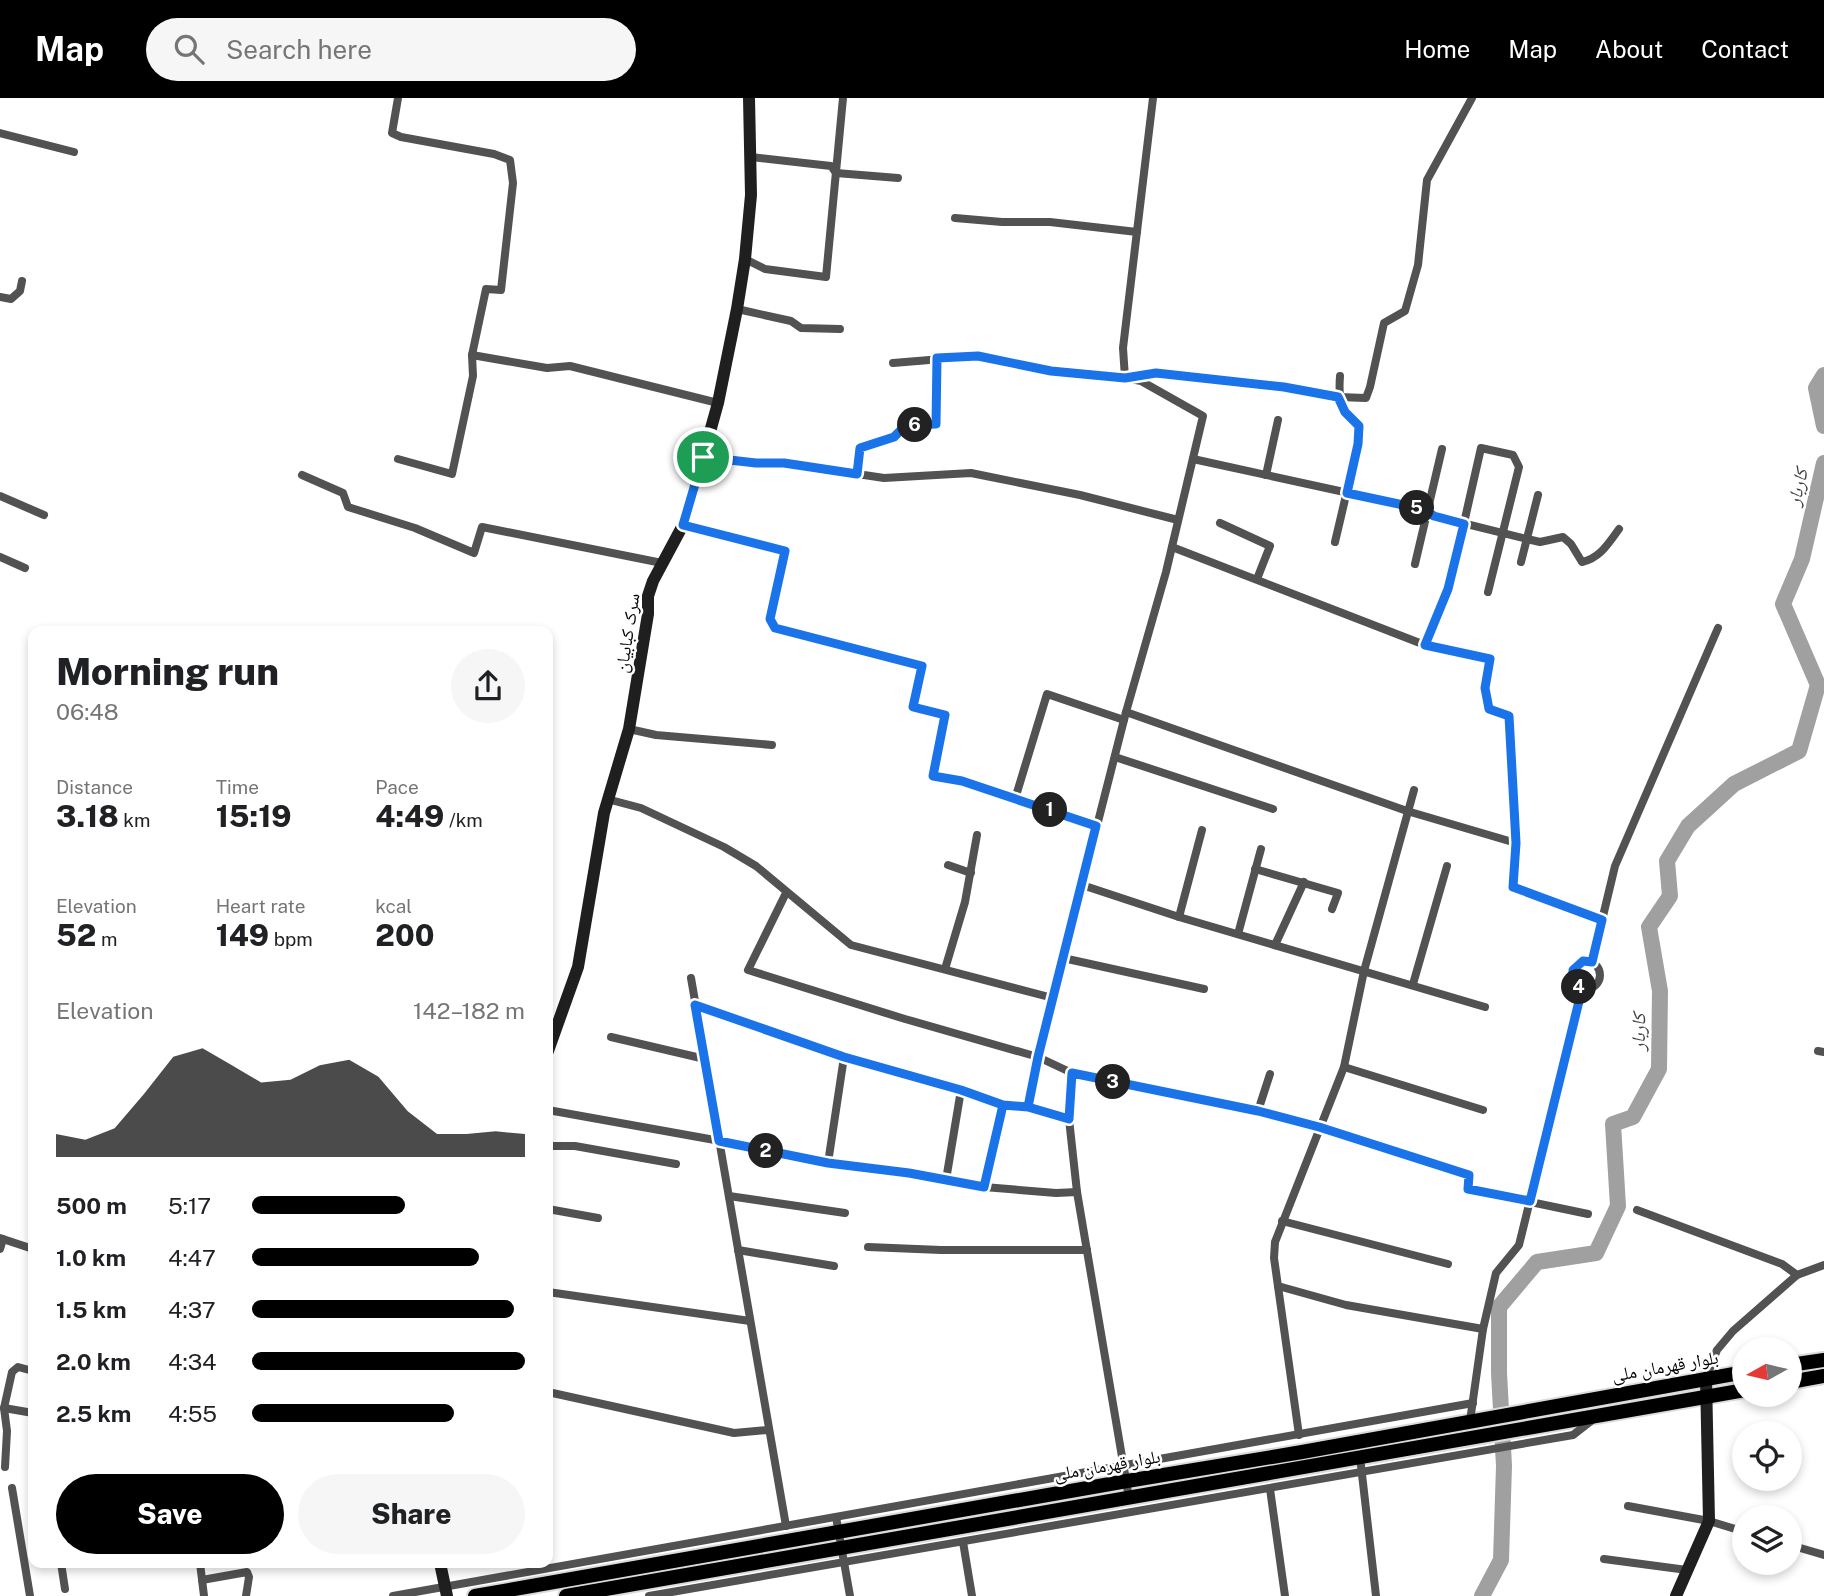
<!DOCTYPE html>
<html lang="en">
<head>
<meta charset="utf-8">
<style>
	body { margin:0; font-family:"Public Sans","Noto Naskh Arabic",sans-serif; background:#f6f6f6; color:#202124; height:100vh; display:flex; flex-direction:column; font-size:26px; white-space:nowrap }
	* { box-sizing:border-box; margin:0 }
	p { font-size:23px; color:#757577 }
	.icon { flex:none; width:38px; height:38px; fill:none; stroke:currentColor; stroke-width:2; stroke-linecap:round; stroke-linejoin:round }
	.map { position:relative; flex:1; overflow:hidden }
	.sheet { position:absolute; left:28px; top:528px; width:525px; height:942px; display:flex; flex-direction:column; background:#fff; border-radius:14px; box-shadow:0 4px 10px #0003 }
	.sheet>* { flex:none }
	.needle { width:46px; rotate:262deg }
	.tools { position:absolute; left:1732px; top:1239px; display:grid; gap:14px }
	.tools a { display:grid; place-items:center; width:70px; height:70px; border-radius:50%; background:#fff; box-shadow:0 4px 10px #0003; font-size:35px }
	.pin { position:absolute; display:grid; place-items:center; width:60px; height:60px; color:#fff; margin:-30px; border:4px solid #fff; border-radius:50%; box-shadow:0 2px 7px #0007 }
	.km { position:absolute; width:35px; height:35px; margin:-18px; border-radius:50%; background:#222; color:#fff; font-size:19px; line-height:35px; text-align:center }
	.round { display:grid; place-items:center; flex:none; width:74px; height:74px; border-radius:37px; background:#f6f6f6 }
	.overview { display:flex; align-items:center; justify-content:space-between; height:119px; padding:0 28px }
	h1 { font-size:38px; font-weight:800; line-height:52px }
	.stats { display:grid; grid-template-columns:repeat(3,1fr); gap:10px; height:119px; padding:7px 28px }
	.stats div { display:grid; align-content:center }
	.stats b { font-size:30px; font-weight:800 }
	.stats small { font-size:19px; font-weight:400 }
	.stats p { font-size:19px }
	.chart { height:196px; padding:14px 28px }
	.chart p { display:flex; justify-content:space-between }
	.chart svg { width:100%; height:126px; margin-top:7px; fill:#000; opacity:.7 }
	.primary-button { display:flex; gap:14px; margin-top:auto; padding:14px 28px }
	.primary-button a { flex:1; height:80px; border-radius:42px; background:#000; color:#fff; font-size:28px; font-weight:800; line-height:80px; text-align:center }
	.primary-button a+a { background:#f6f6f6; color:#202124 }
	ul { padding:0 28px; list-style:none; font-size:23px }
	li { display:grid; grid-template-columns:112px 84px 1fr; align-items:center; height:52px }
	li i { height:18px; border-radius:9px; background:#000 }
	header { display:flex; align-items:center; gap:42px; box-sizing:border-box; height:98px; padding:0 35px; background:#000; color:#fff }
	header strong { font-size:33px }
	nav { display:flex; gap:38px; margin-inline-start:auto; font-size:24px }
	.search { width:490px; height:63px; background:#f6f6f6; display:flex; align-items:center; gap:18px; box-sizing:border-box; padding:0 24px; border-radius:38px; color:#757577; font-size:26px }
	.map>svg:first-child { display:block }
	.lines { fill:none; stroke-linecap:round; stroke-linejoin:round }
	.river { stroke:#a0a0a0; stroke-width:16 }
	.highway-casing { stroke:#dbdbdb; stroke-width:18 }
	.street { stroke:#525252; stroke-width:8 }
	.secondary { stroke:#1f1f1f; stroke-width:12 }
	.highway { stroke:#000; stroke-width:14 }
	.route-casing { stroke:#fff; stroke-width:14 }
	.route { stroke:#1a73e8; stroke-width:9 }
	.labels { text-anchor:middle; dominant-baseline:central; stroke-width:5; stroke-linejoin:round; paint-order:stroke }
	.street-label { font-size:18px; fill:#000; stroke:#fff }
	.water-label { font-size:19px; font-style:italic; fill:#414141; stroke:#fff }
</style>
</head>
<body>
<header>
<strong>Map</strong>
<div class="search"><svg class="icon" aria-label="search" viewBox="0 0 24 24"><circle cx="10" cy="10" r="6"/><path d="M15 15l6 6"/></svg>Search here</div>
<nav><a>Home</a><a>Map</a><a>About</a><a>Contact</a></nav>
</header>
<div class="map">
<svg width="1824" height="1498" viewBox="0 0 1824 1498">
	<rect width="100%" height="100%" fill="#fff"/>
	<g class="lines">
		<g class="river">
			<path d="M 1824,277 L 1816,290 L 1824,328"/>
			<path d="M 1482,1498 L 1501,1462 L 1504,1368 L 1499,1275 L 1499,1209 L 1537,1164 L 1596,1155 L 1618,1108 L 1613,1026 L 1633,1019 L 1659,971 L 1660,893 L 1649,829 L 1670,798 L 1667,763 L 1688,728 L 1734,686 L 1799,653 L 1818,587 L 1783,506 L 1802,461 L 1824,365"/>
		</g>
		<g class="highway-casing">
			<g id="highway">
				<path d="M 1790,1267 L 1824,1262"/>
				<path d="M 1790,1284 L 1824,1278"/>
				<path d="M 475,1498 L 1127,1383 L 1302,1354 L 1745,1274"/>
				<path d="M 566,1498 L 1745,1292"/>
			</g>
		</g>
		<g class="street">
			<path d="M 398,0 L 392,35 L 401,39 L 494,56 L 510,62 L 513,85 L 501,192 L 486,191 L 472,257"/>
			<path d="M 0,35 L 74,54"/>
			<path d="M 751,59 L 831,68 L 836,75 L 898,80"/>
			<path d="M 955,120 L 1002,124 L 1050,124 L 1137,134"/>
			<path d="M 745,161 L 765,171 L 826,179 L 843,0"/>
			<path d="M 0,199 L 11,201 L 20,193 L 22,183"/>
			<path d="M 737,211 L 791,223 L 801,230 L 840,231"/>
			<path d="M 893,265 L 978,258 L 1050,273 L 1125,280 L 1156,275 L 1284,289 L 1338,299 L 1366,300 L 1370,289 L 1384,225 L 1405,213 L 1418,167 L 1427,82 L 1472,0"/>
			<path d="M 703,359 L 756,365 L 784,365 L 884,380 L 971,375 L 1080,397 L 1178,422"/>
			<path d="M 398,361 L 452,376 L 473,278 L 472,257 L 547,270 L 570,268 L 718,305"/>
			<path d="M 1193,361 L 1422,411 L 1434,418 L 1527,441 L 1540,444 L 1563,439 L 1571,446 L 1582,464 C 1600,460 1608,446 1619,431"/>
			<path d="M 857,376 L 860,350 L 894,339 L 906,327 L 936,326 L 937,260"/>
			<path d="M 302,377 L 343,395 L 348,409 L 415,430 L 474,455 L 482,429 L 662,465"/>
			<path d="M 1266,377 L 1278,322"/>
			<path d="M 0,398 L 44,417"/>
			<path d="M 1220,425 L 1270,448 L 1257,481"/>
			<path d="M 683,427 L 785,453 L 770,521 L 775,530 L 922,568 L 913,609 L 945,617 L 933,678 L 962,683 L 1096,728"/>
			<path d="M 1335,444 L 1358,346 L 1359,328 C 1341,310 1338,304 1340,278"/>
			<path d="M 1172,449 L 1425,547 L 1490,561 L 1485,590 L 1489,611 L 1509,618 L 1516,745"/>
			<path d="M 0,459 L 25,470"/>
			<path d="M 1521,464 L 1538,397"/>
			<path d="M 1415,466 L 1442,351"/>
			<path d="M 1425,547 L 1449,491 L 1481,350 L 1513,357 L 1519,369 L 1488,494"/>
			<path d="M 1126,614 L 1407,713 L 1516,745 L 1513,789 L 1602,823"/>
			<path d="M 629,631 L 656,637 L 772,647"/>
			<path d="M 1115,659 L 1273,711"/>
			<path d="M 607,701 L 641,710 L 724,749 L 756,768 L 851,847 L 1053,900"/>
			<path d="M 1015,701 L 1047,596 L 1124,622"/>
			<path d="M 948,767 L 971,775"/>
			<path d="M 1255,771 L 1338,795 L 1332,811"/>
			<path d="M 1082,787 L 1179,819 L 1485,909"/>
			<path d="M 786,795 L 748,872 L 905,921 L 1038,959 L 1072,975 L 1258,1013 L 1319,1029 L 1469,1077 L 1468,1091 L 1588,1116"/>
			<path d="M 1179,819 L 1202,732"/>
			<path d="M 1238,836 L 1261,751"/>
			<path d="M 1275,847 L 1304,784"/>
			<path d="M 1063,860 L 1204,891"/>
			<circle cx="1586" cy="877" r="14"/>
			<path d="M 1592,864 L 1615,768 L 1718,530"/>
			<path d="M 945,871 L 965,804 L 977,737"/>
			<path d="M 691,880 L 786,1428"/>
			<path d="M 1413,886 L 1447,768"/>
			<path d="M 695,907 L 844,959 L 961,992 L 1004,1007 L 1028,1009 L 1069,1021"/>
			<path d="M 611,939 L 705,961"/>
			<path d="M 1818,953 L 1824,954"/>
			<path d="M 1344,969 L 1483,1012"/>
			<path d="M 1072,975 L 1069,1021 L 1077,1094 L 1129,1400"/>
			<path d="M 1028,1009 L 1038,959 L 1126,614 L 1166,474 L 1203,318 L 1141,283 L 1125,280 L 1123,250 L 1153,0"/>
			<path d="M 548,1012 L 737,1046 L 789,1058 L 909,1075 L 984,1089 L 1056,1095 L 1077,1094"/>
			<path d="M 1258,1013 L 1270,976"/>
			<path d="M 548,1048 L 575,1048 L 676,1066"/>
			<path d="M 828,1065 L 844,959"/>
			<path d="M 946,1082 L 961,992"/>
			<path d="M 984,1089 L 1004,1007"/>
			<path d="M 729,1098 L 845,1115"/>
			<path d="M 548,1111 L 598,1120"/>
			<path d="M 1637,1112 L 1782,1166 L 1797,1177"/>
			<path d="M 1282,1123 L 1448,1166"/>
			<path d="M 0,1140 L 33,1151"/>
			<path d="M 868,1149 L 941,1152 L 1087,1152"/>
			<path d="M 0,1151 L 3,1141"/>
			<path d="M 738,1152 L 834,1168"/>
			<path d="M 1278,1188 L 1346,1207 L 1483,1231"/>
			<path d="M 548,1194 L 750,1223"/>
			<path d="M 1706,1280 L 1717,1252 L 1733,1233 L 1797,1177 L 1824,1167"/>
			<path d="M 548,1294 L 734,1335 L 768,1332"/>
			<path d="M 4,1310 L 33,1315"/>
			<path d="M 1470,1323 L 1483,1231 L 1496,1175 L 1519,1147 L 1582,891"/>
			<path d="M 1299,1337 L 1274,1160 L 1275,1144 L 1344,969 L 1364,873 L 1414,692"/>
			<path d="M 1360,1359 L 1376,1498"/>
			<path d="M 5,1369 L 7,1333 L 4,1310 L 12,1274 L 18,1269 L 33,1273"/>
			<path d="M 12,1390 L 30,1498"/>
			<path d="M 1270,1391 L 1285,1498"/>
			<path d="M 1628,1408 L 1709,1423 L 1745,1434"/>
			<path d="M 836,1419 L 850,1498"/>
			<path d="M 963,1444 L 972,1498"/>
			<path d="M 1790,1447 L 1824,1457"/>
			<path d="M 1604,1461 L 1687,1472"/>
			<path d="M 61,1465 L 65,1491"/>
			<path d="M 200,1465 L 204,1498"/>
			<path d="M 202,1482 L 247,1474 L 249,1479 L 246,1498"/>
			<path d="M 393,1498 L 1473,1305"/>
			<path d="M 649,1498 L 1573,1337 L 1596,1319"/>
		</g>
		<g class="secondary">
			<path d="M 548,953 L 578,869 L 604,715 L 629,631 L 648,516 L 648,498 L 653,483 L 683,427 L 703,359 L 718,305 L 737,211 L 745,161 L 751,97 L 749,0"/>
			<path d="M 440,1465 L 447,1498"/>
			<path d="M 1676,1498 L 1709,1423 L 1706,1280"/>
		</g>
		<use href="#highway" class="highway"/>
	</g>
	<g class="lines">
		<g class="route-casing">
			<path id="route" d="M 703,359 L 683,427 L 785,453 L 770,521 L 775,530 L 922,568 L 913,609 L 945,617 L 933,678 L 962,683 L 1096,728 L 1038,959 L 1028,1009 L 1003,1007 L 984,1089 L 909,1075 L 828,1065 L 719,1043 L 695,907 L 844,959 L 961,992 L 1003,1007 L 1028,1009 L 1069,1021 L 1072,975 L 1258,1013 L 1319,1029 L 1469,1077 L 1468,1091 L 1530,1103 L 1582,891 L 1573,881 L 1573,872 L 1583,863 L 1592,864 L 1602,822 L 1513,789 L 1516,745 L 1509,618 L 1489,611 L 1485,590 L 1490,561 L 1425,547 L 1448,491 L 1464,426 L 1434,418 L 1422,411 L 1347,395 L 1358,346 L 1359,328 L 1345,314 L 1338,299 L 1284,289 L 1156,275 L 1125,280 L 1051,273 L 978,258 L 937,260 L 936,326 L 906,327 L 894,339 L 860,350 L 857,376 L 784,365 L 756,365 L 703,359"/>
		</g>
		<use href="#route" class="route"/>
	</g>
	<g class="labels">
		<g class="street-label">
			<text transform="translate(627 535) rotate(-81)">سرک کبابیان</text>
			<text transform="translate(1665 1268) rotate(-10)">بلوار قهرمان ملی</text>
			<text transform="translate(1107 1367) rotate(-10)">بلوار قهرمان ملی</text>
		</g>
		<g class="water-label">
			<text transform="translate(1797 389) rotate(-77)">کاربار</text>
			<text transform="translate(1638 934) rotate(-89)">کاربار</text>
		</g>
	</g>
</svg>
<div class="tools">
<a><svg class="needle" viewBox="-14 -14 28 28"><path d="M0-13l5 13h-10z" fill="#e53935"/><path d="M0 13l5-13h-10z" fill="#757577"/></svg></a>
<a><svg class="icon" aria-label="locate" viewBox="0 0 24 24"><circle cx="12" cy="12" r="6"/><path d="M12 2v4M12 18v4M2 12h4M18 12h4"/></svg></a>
<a><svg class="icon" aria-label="layers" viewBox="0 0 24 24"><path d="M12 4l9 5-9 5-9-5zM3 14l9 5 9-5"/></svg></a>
</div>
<div class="pin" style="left:703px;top:359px;background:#1e9e55"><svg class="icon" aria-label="arrive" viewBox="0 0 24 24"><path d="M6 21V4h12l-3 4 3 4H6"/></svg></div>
<b class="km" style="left:1050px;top:712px">1</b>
<b class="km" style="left:766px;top:1053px">2</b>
<b class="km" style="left:1113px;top:984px">3</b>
<b class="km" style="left:1579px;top:889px">4</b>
<b class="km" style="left:1417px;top:410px">5</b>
<b class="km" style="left:915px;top:327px">6</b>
<section class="sheet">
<div class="overview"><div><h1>Morning run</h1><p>06:48</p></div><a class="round"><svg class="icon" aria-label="share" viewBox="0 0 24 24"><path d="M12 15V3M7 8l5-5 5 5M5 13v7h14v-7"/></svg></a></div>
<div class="stats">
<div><p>Distance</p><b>3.18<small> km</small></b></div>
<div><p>Time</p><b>15:19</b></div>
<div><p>Pace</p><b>4:49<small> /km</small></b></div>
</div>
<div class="stats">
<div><p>Elevation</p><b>52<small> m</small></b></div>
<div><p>Heart rate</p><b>149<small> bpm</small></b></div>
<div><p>kcal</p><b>200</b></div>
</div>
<div class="chart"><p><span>Elevation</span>142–182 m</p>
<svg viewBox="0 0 160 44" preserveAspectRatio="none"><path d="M0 44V36L10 38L20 34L30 22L40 9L50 6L60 12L70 18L80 17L90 12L100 10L110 16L120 28L130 36L140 36L150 35L160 36V44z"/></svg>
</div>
<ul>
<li><b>500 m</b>5:17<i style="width:56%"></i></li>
<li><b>1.0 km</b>4:47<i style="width:83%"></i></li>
<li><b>1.5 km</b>4:37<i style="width:96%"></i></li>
<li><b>2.0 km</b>4:34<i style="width:100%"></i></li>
<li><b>2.5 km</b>4:55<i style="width:74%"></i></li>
</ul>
<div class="primary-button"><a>Save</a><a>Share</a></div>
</section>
</div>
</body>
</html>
